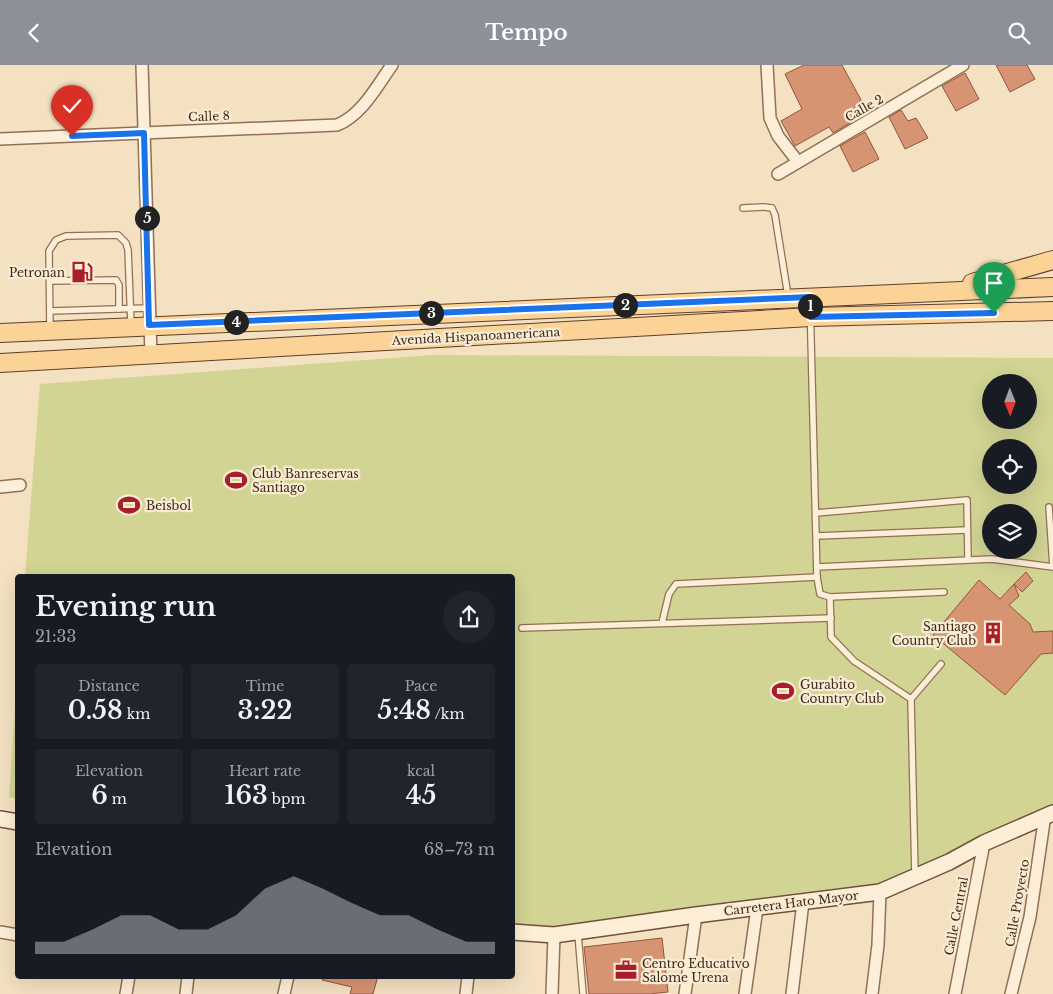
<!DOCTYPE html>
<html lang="en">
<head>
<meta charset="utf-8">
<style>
	body { margin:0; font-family:"Libre Baskerville",serif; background:#20242c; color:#f1f3f6; height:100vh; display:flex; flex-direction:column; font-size:19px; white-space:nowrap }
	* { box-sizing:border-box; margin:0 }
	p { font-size:16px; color:#9ea1a6 }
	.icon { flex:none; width:28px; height:28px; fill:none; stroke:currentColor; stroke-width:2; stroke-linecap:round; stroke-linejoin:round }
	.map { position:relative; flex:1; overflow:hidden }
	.drawer { position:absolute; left:15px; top:509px; width:500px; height:405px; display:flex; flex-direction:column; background:#171b24; border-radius:5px; box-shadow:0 5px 20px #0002 }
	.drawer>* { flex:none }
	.needle { width:32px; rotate:179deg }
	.fabs { position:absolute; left:982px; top:309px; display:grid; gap:10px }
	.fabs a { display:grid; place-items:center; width:55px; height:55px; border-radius:50%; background:#171b24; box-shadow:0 5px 20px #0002; font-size:25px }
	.pin { position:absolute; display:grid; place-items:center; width:42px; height:42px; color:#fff; margin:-51px -21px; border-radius:50% 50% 50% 0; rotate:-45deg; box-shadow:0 0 5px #0007 }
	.pin .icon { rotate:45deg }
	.km { position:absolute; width:25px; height:25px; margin:-12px; border-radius:50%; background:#222; color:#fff; font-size:14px; line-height:25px; text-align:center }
	.round { display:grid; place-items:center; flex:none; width:52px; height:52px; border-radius:26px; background:#20242c }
	.overview { display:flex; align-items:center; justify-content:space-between; height:85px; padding:0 20px }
	h1 { font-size:28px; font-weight:600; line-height:38px }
	.metrics { display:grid; grid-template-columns:repeat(3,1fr); gap:8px; height:85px; padding:5px 20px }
	.metrics div { display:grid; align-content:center; border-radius:5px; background:#20242c; text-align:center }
	.metrics b { font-size:25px; font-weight:600 }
	.metrics small { font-size:14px; font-weight:400 }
	.metrics p { font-size:14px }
	.chart { height:140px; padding:10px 20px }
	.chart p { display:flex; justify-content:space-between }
	.chart svg { width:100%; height:90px; margin-top:5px; fill:#8c9099; opacity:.7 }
	header { display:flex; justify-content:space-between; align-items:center; height:65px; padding:0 20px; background:#8c9099; color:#fff; font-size:22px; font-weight:600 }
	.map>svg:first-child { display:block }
	.green { fill:#d2d494; fill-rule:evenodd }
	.building { fill:#d79473; stroke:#935539 }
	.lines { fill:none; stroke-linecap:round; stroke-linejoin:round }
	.lane-casing { stroke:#917056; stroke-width:8 }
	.street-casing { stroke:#917056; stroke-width:14 }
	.secondary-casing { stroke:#72513a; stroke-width:18 }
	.primary-casing { stroke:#5e3e2b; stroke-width:20 }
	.lane { stroke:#fdeed7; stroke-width:5.5 }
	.street { stroke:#fdeed7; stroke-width:11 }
	.secondary { stroke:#fdeed7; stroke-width:15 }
	.primary { stroke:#fbd396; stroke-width:18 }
	.route-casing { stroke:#fff; stroke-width:10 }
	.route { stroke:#1a73e8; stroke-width:6 }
	.labels { text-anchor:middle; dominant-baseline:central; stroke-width:4.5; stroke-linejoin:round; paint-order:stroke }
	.street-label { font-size:12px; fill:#3e2a1d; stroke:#faebd3 }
	.poi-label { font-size:12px; fill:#3e2a1d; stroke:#faebd3; text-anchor:start }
</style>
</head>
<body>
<header><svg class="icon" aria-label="back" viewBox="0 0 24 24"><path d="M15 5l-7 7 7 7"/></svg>Tempo<svg class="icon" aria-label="search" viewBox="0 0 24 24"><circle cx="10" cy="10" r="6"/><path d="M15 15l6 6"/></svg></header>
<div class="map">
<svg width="1053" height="929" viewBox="0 0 1053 929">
	<rect width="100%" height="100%" fill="#f4e1c2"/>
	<g class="green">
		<path d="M 432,290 L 1053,293 L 1053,740 L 874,822 L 551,862 L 513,859 L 512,511 L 25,511 L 40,319 ZM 991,318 L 1029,318 L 1029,355 L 991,355 ZM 991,382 L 1029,382 L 1029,420 L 991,420 ZM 991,448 L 1029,448 L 1029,485 L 991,485 Z"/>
		<path d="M 17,615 L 17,734 L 9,732 Z"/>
	</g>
	<g class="building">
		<path d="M 804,0 L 842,0 L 866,44 L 856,49 L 858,53 L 833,68 L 829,62 L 795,81 L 781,56 L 802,44 L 785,9 Z"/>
		<path d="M 996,0 L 1027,0 L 1035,14 L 1010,27 Z"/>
		<path d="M 965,8 L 979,34 L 956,46 L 942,21 Z"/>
		<path d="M 901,45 L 908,56 L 916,53 L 928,73 L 905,84 L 889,52 Z"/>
		<path d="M 865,67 L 879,94 L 853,107 L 840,81 Z"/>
		<path d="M 1026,507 L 1033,516 L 1022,527 L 1014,519 Z"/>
		<path d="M 979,515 L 1000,534 L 1014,519 L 1019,531 L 1009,540 L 1030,559 L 1033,567 L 1053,566 L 1053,588 L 1041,589 L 1005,630 L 933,570 Z"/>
		<path d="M 662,873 L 668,927 L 650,929 L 589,929 L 584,882 Z"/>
		<path d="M 323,911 L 378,911 L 373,929 L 350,929 L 352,922 L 322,915 Z"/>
	</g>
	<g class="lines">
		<g class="lane-casing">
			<g id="lane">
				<path d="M 743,143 L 764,142 L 772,143 L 775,150 L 788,231"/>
				<path d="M 50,216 L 116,215 L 119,220 L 119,244"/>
				<path d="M 810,234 L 817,512 L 820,529 L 830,532 L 944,527"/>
				<path d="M 50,246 L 149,243"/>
				<path d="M 50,264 L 49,186 L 56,175 L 66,171 L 118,170 L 126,178 L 128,185 L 131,259"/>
				<path d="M 1049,442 L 1053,502"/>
				<path d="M 816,448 L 967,435 L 968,494"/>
				<path d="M 817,471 L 967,465"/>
				<path d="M 817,502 L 992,494 L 1053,502"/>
				<path d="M 830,532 L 831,572 L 854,596 L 911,634"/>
				<path d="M 662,558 L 669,529 L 676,519 L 817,512"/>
				<path d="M 522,563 L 831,553"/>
				<path d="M 915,810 L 911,634 L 941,599"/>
				<path d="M 578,869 L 583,929"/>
			</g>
		</g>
		<g class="street-casing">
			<g id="street">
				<path d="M 142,0 L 151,290"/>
				<path d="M 767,0 L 770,53 L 778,71 L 798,97"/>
				<path d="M 0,74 L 337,60 C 362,50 377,21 392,0"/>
				<path d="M 778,109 L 963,0"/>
				<path d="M 0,422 L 20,420"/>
				<path d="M 0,867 L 18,870"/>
				<path d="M 126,929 L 129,911"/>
				<path d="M 186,929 L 188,911"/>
				<path d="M 284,929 L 288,911"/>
				<path d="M 466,929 L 468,911"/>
				<path d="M 552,929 L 554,870"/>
				<path d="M 685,929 L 696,850"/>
				<path d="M 745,929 L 757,843"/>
				<path d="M 792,929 L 803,837"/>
				<path d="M 872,929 L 878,880 L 880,827"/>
				<path d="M 955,929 L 984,778"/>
				<path d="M 1011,929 L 1030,852 L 1045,750"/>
			</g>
		</g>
		<g class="secondary-casing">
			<g id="secondary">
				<path d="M 0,754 L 18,757"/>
				<path d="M 512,867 L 554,870 L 696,850 L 880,827 L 949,797 L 984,778 L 1053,748"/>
			</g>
		</g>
		<g class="primary-casing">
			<g id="primary">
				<path d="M 972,218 L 1053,195"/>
				<path d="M 0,268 L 1053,222"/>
				<path d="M 0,298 L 811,252 L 1053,246"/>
			</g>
		</g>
		<use href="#lane" class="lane"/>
		<use href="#street" class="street"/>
		<use href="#secondary" class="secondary"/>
		<use href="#primary" class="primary"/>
	</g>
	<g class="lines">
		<g class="route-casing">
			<path id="route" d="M 72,71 L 144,68 L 149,260 L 810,232 L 811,252 L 994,248"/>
		</g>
		<use href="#route" class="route"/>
	</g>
	<defs>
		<g id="fuel-bare" transform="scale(1.725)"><path d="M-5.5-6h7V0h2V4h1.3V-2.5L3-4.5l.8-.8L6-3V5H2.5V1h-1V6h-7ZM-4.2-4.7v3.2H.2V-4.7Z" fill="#a81e2b" stroke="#faebd3" stroke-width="2.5" paint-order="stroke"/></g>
		<g id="stadium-bare" transform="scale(1.725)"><path d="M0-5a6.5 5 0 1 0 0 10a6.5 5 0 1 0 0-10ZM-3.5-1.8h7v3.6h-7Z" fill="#a81e2b" stroke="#faebd3" stroke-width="2.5" paint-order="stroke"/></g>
		<g id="building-bare" transform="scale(1.725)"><path d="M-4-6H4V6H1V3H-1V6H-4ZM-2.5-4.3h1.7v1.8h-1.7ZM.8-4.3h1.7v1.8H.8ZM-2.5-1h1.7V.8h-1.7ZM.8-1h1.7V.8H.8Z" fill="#a81e2b" stroke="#faebd3" stroke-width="2.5" paint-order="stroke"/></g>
		<g id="office-bare" transform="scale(1.725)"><path d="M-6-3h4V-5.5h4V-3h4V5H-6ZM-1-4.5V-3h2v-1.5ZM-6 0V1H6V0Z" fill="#a81e2b" stroke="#faebd3" stroke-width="2.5" paint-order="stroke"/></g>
	</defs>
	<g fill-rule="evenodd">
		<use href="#fuel-bare" x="82" y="207"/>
		<use href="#stadium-bare" x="236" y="415"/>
		<use href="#stadium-bare" x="129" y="440"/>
		<use href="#building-bare" x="993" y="568"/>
		<use href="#stadium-bare" x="783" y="626"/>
		<use href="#office-bare" x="626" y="905"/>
	</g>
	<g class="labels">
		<g class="street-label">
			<text transform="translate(864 43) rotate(-30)">Calle 2</text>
			<text transform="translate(209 51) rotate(-2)">Calle 8</text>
			<text transform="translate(476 271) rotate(-3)">Avenida Hispanoamericana</text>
			<text transform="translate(791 838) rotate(-7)">Carretera Hato Mayor</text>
			<text transform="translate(1017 838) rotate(-80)">Calle Proyecto</text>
			<text transform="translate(956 851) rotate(-79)">Calle Central</text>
		</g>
		<g class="poi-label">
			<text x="65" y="207" text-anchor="end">Petronan</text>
			<text x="252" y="408">Club Banreservas<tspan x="252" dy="14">Santiago</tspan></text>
			<text x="146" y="440">Beisbol</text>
			<text x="976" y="561" text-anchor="end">Santiago<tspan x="976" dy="14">Country Club</tspan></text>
			<text x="800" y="619">Gurabito<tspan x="800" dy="14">Country Club</tspan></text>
			<text x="642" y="898">Centro Educativo<tspan x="642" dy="14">Salome Urena</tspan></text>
		</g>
	</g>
</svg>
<div class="fabs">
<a><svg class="needle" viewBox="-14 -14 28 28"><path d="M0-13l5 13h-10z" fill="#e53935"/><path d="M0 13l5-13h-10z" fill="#9ea1a6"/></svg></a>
<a><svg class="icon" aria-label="locate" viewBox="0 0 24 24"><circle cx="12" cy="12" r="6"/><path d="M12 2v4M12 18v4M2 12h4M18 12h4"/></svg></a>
<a><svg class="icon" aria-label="layers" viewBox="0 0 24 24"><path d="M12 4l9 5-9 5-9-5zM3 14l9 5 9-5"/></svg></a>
</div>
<div class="pin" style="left:994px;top:248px;background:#1e9e55"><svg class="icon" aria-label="arrive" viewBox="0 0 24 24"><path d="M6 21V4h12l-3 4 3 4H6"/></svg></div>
<div class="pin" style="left:72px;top:71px;background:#d93025"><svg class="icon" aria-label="check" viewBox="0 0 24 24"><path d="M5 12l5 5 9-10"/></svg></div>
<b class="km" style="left:810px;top:241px">1</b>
<b class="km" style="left:625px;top:240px">2</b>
<b class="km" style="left:431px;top:248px">3</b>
<b class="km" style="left:236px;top:257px">4</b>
<b class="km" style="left:147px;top:153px">5</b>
<section class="drawer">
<div class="overview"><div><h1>Evening run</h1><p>21:33</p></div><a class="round"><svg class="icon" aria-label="share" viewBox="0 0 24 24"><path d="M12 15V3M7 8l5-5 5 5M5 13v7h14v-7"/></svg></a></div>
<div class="metrics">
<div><p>Distance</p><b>0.58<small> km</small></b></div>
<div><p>Time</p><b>3:22</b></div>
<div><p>Pace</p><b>5:48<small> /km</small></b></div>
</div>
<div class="metrics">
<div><p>Elevation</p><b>6<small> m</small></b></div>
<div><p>Heart rate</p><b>163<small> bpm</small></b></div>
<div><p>kcal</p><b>45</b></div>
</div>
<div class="chart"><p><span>Elevation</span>68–73 m</p>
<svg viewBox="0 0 160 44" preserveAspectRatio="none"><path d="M0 44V38L10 38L20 32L30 25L40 25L50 32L60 32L70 25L80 12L90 6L100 12L110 19L120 25L130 25L140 32L150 38L160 38V44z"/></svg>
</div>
</section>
</div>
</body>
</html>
